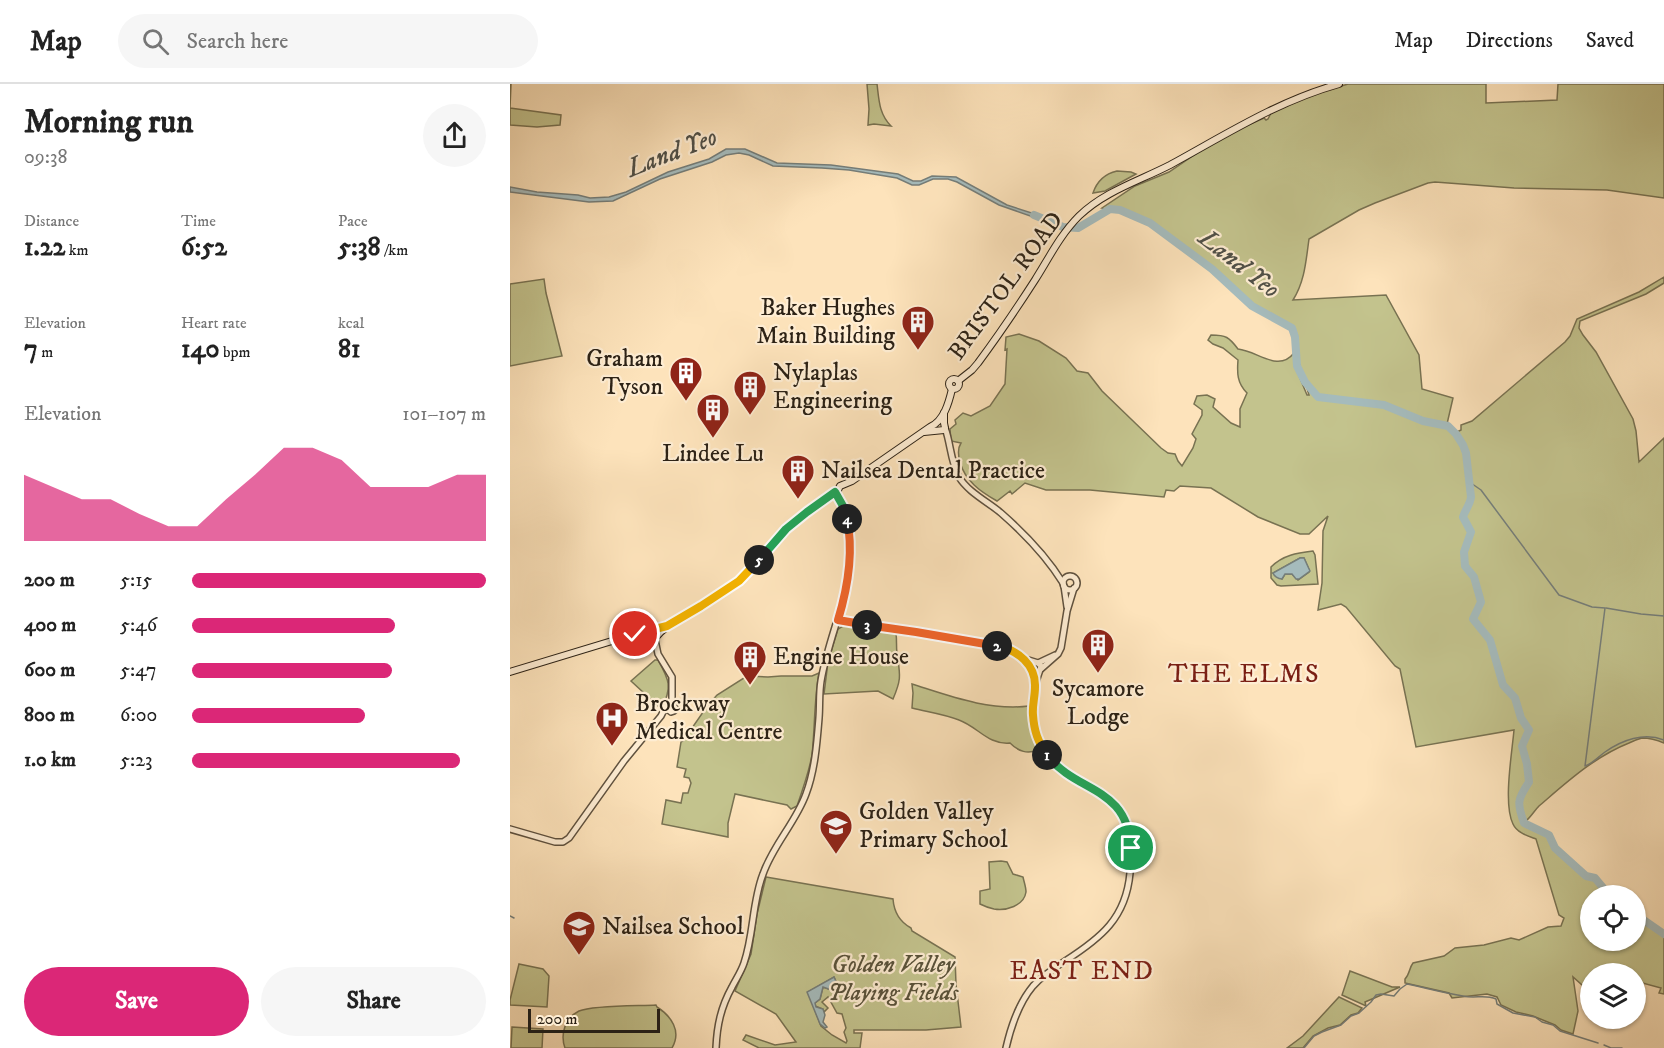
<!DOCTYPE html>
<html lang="en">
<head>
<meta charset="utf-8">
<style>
	body { margin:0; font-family:"IM FELL DW Pica",serif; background:#f6f6f6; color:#222; height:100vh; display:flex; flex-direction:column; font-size:22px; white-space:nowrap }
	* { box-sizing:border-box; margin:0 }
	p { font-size:20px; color:#767676 }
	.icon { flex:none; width:33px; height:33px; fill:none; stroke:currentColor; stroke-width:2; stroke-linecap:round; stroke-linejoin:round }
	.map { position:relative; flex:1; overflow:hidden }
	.details { display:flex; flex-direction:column; background:#fff; width:510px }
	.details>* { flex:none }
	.tools { position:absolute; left:1070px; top:801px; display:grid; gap:12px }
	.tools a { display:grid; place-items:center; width:66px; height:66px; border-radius:50%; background:#fff; box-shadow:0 2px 4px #0004; font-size:30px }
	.scale { position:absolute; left:18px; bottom:15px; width:132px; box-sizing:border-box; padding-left:6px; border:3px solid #2c2216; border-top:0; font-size:16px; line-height:21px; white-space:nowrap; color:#2c2216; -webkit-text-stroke:4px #feedd3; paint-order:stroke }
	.pin { position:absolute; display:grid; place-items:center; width:51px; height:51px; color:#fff; margin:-26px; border:3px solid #fff; border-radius:50%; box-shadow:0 2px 6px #0007 }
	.km { position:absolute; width:30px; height:30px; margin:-15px; border-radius:50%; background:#222; color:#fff; font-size:16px; line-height:30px; text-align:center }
	.round { display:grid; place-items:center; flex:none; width:63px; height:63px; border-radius:32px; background:#f6f6f6 }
	.overview { display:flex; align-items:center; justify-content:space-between; height:102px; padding:0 24px }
	h1 { font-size:33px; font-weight:700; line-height:45px }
	.metrics { display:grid; grid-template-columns:repeat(3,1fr); gap:9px; height:102px; padding:6px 24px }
	.metrics div { display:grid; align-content:center }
	.metrics b { font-size:26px; font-weight:700 }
	.metrics small { font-size:16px; font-weight:400 }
	.metrics p { font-size:16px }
	.chart { height:168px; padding:12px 24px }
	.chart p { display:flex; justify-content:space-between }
	.chart svg { width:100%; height:108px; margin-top:6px; fill:#db2777; opacity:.7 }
	.button { display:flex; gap:12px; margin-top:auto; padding:12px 24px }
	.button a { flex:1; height:69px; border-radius:36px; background:#db2777; color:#fff; font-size:24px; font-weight:700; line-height:69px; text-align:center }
	.button a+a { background:#f6f6f6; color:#222 }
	ul { padding:0 24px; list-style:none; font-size:20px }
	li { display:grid; grid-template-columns:96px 72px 1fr; align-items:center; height:45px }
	li i { height:15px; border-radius:8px; background:#db2777 }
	header { display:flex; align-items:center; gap:36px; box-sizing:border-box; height:84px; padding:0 30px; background:#fff; border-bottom:2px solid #e0e0e0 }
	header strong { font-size:28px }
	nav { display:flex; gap:33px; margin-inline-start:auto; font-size:21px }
	.search { width:420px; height:54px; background:#f6f6f6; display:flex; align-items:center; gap:15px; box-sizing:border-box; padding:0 21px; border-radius:33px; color:#767676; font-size:22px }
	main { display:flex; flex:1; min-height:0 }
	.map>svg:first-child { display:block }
	.green { fill:#c3c38d; stroke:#787252; stroke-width:1.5; fill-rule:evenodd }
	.water { fill:#a5bbbc; stroke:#757e7a; stroke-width:1.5 }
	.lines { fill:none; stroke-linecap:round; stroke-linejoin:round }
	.stream { stroke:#757e7a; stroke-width:1.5 }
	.river { stroke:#a5bbbc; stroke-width:8 }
	.tertiary-casing { stroke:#60523f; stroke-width:8 }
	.secondary-casing { stroke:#2c2216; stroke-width:8 }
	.tertiary { stroke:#feedd3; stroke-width:5 }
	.secondary { stroke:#feedd3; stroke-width:6 }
	.split-1-casing { stroke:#fff; stroke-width:12 }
	.split-2-casing { stroke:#fff; stroke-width:12 }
	.split-3-casing { stroke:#fff; stroke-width:12 }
	.split-4-casing { stroke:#fff; stroke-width:12 }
	.split-5-casing { stroke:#fff; stroke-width:12 }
	.split-6-casing { stroke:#fff; stroke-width:12 }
	.split-1 { stroke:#22a559; stroke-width:8 }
	.split-2 { stroke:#f5b400; stroke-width:8 }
	.split-3 { stroke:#f0652b; stroke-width:8 }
	.split-4 { stroke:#f0652b; stroke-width:8 }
	.split-5 { stroke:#22a559; stroke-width:8 }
	.split-6 { stroke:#f5b400; stroke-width:8 }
	.labels { text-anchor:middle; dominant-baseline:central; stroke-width:4.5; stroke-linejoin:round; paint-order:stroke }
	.street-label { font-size:24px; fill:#2c2216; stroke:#feedd3 }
	.poi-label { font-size:24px; fill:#2c2216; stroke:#feedd3; text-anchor:start }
	.park-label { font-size:24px; font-style:italic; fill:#59523a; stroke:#feedd3 }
	.water-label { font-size:26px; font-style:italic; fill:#505048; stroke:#feedd3 }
	.neighbourhood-label { font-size:26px; letter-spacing:1.5px; fill:#7a1f14; stroke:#feedd3 }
</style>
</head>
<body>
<header>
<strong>Map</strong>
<div class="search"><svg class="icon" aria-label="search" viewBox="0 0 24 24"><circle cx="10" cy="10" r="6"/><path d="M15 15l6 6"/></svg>Search here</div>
<nav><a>Map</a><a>Directions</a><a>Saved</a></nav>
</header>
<main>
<section class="details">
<div class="overview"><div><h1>Morning run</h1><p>09:38</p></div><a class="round"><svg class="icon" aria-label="share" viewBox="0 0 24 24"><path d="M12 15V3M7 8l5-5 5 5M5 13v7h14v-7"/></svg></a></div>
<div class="metrics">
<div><p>Distance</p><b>1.22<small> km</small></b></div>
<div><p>Time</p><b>6:52</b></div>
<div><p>Pace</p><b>5:38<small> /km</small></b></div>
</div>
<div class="metrics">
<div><p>Elevation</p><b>7<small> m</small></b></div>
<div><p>Heart rate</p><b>140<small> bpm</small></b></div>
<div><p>kcal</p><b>81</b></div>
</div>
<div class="chart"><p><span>Elevation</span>101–107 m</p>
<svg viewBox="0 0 160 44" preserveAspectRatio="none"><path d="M0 44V17L10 22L20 27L30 27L40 33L50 38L60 38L70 27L80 17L90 6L100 6L110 11L120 22L130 22L140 22L150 17L160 17V44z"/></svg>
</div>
<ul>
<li><b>200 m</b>5:15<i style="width:100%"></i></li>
<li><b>400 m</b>5:46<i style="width:69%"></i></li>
<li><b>600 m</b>5:47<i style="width:68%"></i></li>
<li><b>800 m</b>6:00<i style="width:59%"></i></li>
<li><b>1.0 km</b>5:23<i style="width:91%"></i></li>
</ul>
<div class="button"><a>Save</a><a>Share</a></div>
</section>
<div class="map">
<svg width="1154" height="964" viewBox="0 0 1154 964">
	<rect width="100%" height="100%" fill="#fde3bb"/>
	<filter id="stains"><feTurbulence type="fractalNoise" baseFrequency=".00333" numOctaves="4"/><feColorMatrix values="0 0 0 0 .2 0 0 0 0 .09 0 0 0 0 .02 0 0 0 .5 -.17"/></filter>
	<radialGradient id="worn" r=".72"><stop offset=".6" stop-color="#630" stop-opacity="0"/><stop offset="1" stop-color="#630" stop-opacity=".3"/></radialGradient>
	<g class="green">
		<path d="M 0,0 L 1,0 L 0,24 L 51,31 L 50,41 L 27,43 L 0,41 Z"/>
		<path d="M 357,0 L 367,0 C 369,16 369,30 381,42 L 364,40 L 358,41 L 359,25 Z"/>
		<path d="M 838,0 L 976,0 L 976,19 L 1047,16 L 1048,0 L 1154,0 L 1154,114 L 1097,106 L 1004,104 L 925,98 L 918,99 L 865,119 L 849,126 L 799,155 C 796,176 795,197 783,216 L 876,211 L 909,271 L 912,305 L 943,314 L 937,340 L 947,348 L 951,346 L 951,341 L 962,337 L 1055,258 L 1060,252 L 1067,235 L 1129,208 L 1154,193 L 1154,199 L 1136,210 L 1070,237 L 1069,244 L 1073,251 L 1086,268 L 1123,335 L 1126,347 L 1129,378 L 1154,354 L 1154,659 C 1147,656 1140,654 1132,654 C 1128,655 1123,657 1119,659 C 1084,673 1057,698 1029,722 C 1023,728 1020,735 1013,739 L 1038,753 L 1046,768 L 1074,792 L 1086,796 L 1096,811 L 1080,812 L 1080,856 L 1125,856 L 1125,832 L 1154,853 L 1154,910 L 1149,909 L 1151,904 L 1125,897 L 1125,890 L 1080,890 L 1080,908 L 1063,893 L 1068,927 L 1063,950 L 1051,946 L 1045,941 L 1023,932 L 1006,928 L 991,921 L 987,913 L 977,910 L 942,914 L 939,909 L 895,899 L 895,895 C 900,890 899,884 903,879 L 934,872 L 945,864 L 974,861 L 1001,854 L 1009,856 L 1038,843 L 1051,842 L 1054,834 L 1049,831 L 1026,755 C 1018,752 1007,749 1003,740 C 993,720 1002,669 1004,646 L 906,663 L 890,585 L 885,582 L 836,523 L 831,520 L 808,526 L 812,499 L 813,447 L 818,432 L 799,450 L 790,450 L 748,433 L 701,404 L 670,402 L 664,407 L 656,406 L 654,413 L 580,406 L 536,406 L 515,399 L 502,410 L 500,407 L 487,417 C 471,408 455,397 450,378 C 448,371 447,365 451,359 L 441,357 L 440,345 L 446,340 L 445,336 L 453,329 L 461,332 L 480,322 L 495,300 L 497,265 L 495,266 L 496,253 L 509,250 L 529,257 L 556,274 L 567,287 L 578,289 L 592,307 L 651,364 L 658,369 L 665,370 L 668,377 L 672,382 L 683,364 L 686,355 L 682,350 L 692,331 L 692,326 L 684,320 L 687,312 L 697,311 L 705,315 L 703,323 L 721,339 L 730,343 L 730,325 L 737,309 C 727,299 727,289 728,276 L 713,264 L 703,260 L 698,256 L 701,251 C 716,251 719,253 728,265 C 748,267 768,289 784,269 L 785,282 L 797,311 L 799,311 L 786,269 L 785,250 L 780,242 L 762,231 L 748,225 L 705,186 L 682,168 L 669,161 L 645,141 L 611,127 L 592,124 L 625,102 L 659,88 L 693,65 L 729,45 L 754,34 L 756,36 L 758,35 L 761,29 L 801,11 Z"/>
		<path d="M 607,87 L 621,88 L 626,90 L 595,107 L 583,109 C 587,97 594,90 607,87 Z"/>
		<path d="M 34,195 L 36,209 L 52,272 L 0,282 L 0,200 Z"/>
		<path d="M 803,467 L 805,471 L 808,500 L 771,502 L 767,501 L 761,494 L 761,483 C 773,471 787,469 803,467 ZM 790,474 L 794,474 L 799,486 L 799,488 L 788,496 L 782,490 L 775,490 L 772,495 L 763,489 Z"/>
		<path d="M 333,542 L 379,547 L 386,550 C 387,556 386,562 387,569 C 390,591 392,594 383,615 L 368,607 L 314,610 L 318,578 L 328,545 Z"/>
		<path d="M 145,576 L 148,576 C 159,595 163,604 151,625 L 142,616 L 137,614 L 135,610 L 121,597 Z"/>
		<path d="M 309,589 C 304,616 305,644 302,671 C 299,688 293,705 287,722 L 281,725 L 277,721 L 225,710 L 218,739 L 218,753 L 152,740 L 156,716 L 171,719 L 173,709 L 178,709 L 181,699 L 179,694 L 174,693 L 176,685 L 167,683 L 171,658 L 173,657 L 198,621 L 207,611 L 237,592 L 258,593 L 271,592 L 302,592 Z"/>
		<path d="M 402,600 C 440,612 479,627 519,622 L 520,641 L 529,666 C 517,670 509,668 500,659 C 478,661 468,643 449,636 C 434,630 418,628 402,624 L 403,609 Z"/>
		<path d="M 491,777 L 497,778 L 503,790 L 513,793 C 514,798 516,803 516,808 C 514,822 496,827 484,825 C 479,824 474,822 470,820 L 470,807 L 480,805 L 479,778 Z"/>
		<path d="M 256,793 L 383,815 C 384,828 390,838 401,844 L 402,847 L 445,873 L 446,900 L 451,943 L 416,946 L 344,946 L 344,949 L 352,949 L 350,964 L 249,964 L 233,956 L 236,951 L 265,961 L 286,958 L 266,930 L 225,907 L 241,870 L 247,830 ZM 324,893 L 329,904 L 324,907 L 313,903 L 310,915 L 305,919 L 305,922 L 313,925 L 314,928 L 318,924 L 312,918 L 318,913 L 327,929 L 332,930 L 336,944 L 334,948 L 337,957 L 336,959 L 322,951 L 311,942 L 298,908 Z"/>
		<path d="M 9,880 L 33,885 L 39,892 L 37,923 L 0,921 L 0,916 Z"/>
		<path d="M 840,887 L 882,903 L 890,903 L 855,918 L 856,922 L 832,911 Z"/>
		<path d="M 829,913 L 852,924 L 848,929 L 841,931 L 830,941 L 818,944 L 803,952 L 793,964 L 777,964 L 793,952 Z"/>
		<path d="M 146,921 L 147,923 C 161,932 172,947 162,964 L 55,964 C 50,950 55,934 69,927 C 84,921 128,922 146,921 Z"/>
		<path d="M 2,943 L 33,945 L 32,964 L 1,964 Z"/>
	</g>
	<g class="water">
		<path d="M 216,65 L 235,65 L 267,79 L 321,81 L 388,90 L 403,97 L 411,97 L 422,92 L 446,93 L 497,121 L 534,133 L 532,136 L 489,121 L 447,98 L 438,95 L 423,95 L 409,101 L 402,101 L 387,94 L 339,86 L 312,84 L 263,82 L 239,71 L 229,69 L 216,71 L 202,78 L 150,95 L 103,117 L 79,118 L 0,108 L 0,103 L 27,108 L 68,111 L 80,114 L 99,113 L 116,108 L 158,88 L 199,75 Z"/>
		<path d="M 790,474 L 794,474 L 800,487 L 789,495 L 786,495 L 782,490 L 775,490 L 772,495 C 768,495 764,492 763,489 Z"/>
		<path d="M 324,893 L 329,904 L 324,907 L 313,903 L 310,915 L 305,919 L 306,923 L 313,925 L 315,931 L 313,938 L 317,943 L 315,944 L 310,940 L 297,908 Z"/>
	</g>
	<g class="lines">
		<g class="stream">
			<path d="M 958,397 L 971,406 L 1049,511 L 1082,523 L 1095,524 L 1075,682 C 1082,680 1088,673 1095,668 C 1112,656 1134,648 1154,656"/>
			<path d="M 1096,524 L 1131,530 L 1154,532"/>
			<path d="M 0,832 L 4,834"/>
			<path d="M 1094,961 L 1101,964 L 1112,964"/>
			<path d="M 794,964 L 804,952 L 812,948 L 831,941 L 841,932 L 849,929 L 861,918 L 866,911 L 871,910 L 884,912 L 890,905 L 897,900 C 916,904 934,909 953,912 C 965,915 975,910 986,915 L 987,920 L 1003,929 L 1025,933 L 1032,938 L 1043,941 L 1050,947 L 1088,959"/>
		</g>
		<g class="river">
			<path d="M 524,131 L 553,143 L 568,144 L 600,125 L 610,126 L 640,139 L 702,185 L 742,222 L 782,244 L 785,253 L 787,282 L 795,298 L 808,313 L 874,321 L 913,337 L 938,342 L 946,350 L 953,361 L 956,369 L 961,413 C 960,421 955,426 953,433 L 961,448 L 954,468 L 955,482 L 964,493 L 971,518 L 963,535 L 980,556 L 993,601 L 1005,614 L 1011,634 L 1019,646 L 1012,662 L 1017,680 L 1019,698 C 1007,716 1007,719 1014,739 L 1039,751 L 1045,764 L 1076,792 L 1085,794 L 1100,812"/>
			<path d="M 1125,830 L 1154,850"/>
		</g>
		<g class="tertiary-casing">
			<g id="tertiary">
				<path d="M 435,344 C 441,360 440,376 449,393 C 458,408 478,418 491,429 C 515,450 537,473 553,499"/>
				<circle cx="560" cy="499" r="7"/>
				<path d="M 554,502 L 557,523"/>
				<path d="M 328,536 L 492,563 C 509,569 523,579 525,597"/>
				<path d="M 145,556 L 148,570 L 162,593 L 162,619"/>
				<path d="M 528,579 L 545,571"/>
				<path d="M 531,585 L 548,570 L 551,564 L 557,527 L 564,504"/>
				<path d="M 0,745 L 45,758 L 53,758 L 59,754 L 114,677 L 151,632 L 157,620 L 162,619 L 165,624 L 164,627 L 161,628 L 156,624"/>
				<path d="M 206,964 C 207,941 211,923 222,903 C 226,895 231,888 234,879 C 244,850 242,818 253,790 C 263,761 286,738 296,710 C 305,686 307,659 309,634 C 310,621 309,609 311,597 C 321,535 364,470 325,408"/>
				<path d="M 496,964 C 501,942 508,920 523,902 C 532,892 544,884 555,877 C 591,854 616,834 620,789 C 622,766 622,738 605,720 C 598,713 590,709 582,705 C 559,692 532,676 525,649 C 521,633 523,615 526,599 C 527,593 530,587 531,582 L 528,579 L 512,574"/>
			</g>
		</g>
		<g class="secondary-casing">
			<g id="secondary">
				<circle cx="444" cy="300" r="5"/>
				<path d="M 448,297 L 462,286 L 468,279 C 488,252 507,224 525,196 C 539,174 550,151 569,132 C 595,107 629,97 660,81 C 715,51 768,17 829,0"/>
				<path d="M 414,348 L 434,346 L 435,344 L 434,339 L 434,329"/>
				<path d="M 157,542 C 149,544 141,547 135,553 L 136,557 L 141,559 L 143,558 C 150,541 197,519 214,508 C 240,491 255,465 276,445 C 292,430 311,419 328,406 L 330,402 L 342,397 L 420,343 C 434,337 439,318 442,305"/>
				<path d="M 0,588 L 125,550 L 136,551"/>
			</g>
		</g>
		<use href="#tertiary" class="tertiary"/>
		<use href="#secondary" class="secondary"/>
	</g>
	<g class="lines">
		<g class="split-1-casing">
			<path id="split-1" d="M 537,671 C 567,710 617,701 621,764"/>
		</g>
		<g class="split-2-casing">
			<path id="split-2" d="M 487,562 C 508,566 526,581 525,603 C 525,613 522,622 523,631 C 524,647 528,658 537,671"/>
		</g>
		<g class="split-3-casing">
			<path id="split-3" d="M 357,541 L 406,548 L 487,562"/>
		</g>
		<g class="split-4-casing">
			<path id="split-4" d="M 337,435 C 344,469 338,503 328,536 L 357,541"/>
		</g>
		<g class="split-5-casing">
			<path id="split-5" d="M 249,476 L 276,445 L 297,428 L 325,408 L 333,422 L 337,435"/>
		</g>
		<g class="split-6-casing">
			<path id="split-6" d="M 125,550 L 136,551 L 149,544 L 157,542 L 191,522 L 229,497 L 249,476"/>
		</g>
		<use href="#split-1" class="split-1"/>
		<use href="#split-2" class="split-2"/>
		<use href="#split-3" class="split-3"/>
		<use href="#split-4" class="split-4"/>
		<use href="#split-5" class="split-5"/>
		<use href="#split-6" class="split-6"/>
	</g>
	<defs>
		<g id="building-pin" transform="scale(1.725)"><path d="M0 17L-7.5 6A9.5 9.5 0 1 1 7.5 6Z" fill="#8f2418" stroke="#feedd3"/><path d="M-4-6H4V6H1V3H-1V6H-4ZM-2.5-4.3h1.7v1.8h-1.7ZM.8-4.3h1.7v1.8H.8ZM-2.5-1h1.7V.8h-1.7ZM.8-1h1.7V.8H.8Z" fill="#fff"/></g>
		<g id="hospital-pin" transform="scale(1.725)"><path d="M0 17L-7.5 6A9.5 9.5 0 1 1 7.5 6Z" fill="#8f2418" stroke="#feedd3"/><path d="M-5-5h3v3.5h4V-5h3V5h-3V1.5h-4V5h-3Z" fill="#fff"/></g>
		<g id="school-pin" transform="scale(1.725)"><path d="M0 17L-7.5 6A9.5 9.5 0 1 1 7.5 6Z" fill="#8f2418" stroke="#feedd3"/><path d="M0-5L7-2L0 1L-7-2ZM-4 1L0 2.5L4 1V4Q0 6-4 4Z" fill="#fff"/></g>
	</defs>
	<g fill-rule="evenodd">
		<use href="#building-pin" x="408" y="238"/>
		<use href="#building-pin" x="176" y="289"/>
		<use href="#building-pin" x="240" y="303"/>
		<use href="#building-pin" x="203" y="326"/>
		<use href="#building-pin" x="288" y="387"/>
		<use href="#building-pin" x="588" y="561"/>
		<use href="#building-pin" x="240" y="573"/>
		<use href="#hospital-pin" x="102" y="634"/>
		<use href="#school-pin" x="326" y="742"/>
		<use href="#school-pin" x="69" y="843"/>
	</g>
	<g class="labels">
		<g class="street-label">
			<text transform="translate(496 202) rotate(-54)">BRISTOL ROAD</text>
		</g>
		<g class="poi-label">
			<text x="385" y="224" text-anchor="end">Baker Hughes<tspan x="385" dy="28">Main Building</tspan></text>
			<text x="153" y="275" text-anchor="end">Graham<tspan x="153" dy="28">Tyson</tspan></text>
			<text x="263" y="289">Nylaplas<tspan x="263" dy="28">Engineering</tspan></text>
			<text x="203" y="370" text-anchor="middle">Lindee Lu</text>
			<text x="311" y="387">Nailsea Dental Practice</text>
			<text x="263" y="573">Engine House</text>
			<text x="588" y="605" text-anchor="middle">Sycamore<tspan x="588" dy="28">Lodge</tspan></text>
			<text x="125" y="620">Brockway<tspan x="125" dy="28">Medical Centre</tspan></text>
			<text x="349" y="728">Golden Valley<tspan x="349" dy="28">Primary School</tspan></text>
			<text x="92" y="843">Nailsea School</text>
		</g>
		<g class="park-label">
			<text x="383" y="881">Golden Valley<tspan x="383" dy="28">Playing Fields</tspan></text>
		</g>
		<g class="water-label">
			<text transform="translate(162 69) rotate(-21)">Land Yeo</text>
			<text transform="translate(729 180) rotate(38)">Land Yeo</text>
		</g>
		<g class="neighbourhood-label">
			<text x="734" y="590">THE ELMS</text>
			<text x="572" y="887">EAST END</text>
		</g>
	</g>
	<rect width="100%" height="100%" filter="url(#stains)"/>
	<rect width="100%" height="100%" fill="url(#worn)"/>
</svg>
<div class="tools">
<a><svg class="icon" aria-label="locate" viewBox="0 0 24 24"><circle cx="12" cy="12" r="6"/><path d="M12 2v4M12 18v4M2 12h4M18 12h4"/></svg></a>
<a><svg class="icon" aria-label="layers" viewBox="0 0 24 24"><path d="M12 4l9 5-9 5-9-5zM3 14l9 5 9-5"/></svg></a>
</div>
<div class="scale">200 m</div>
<div class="pin" style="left:621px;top:764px;background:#1e9e55"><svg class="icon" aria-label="arrive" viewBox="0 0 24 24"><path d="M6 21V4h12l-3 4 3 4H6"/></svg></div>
<div class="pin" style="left:125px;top:550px;background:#d93025"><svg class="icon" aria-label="check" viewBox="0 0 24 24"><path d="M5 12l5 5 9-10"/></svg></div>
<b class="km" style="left:537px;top:671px">1</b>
<b class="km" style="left:487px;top:562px">2</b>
<b class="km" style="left:357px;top:541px">3</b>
<b class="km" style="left:337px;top:435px">4</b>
<b class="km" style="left:249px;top:476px">5</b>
</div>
</main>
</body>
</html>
